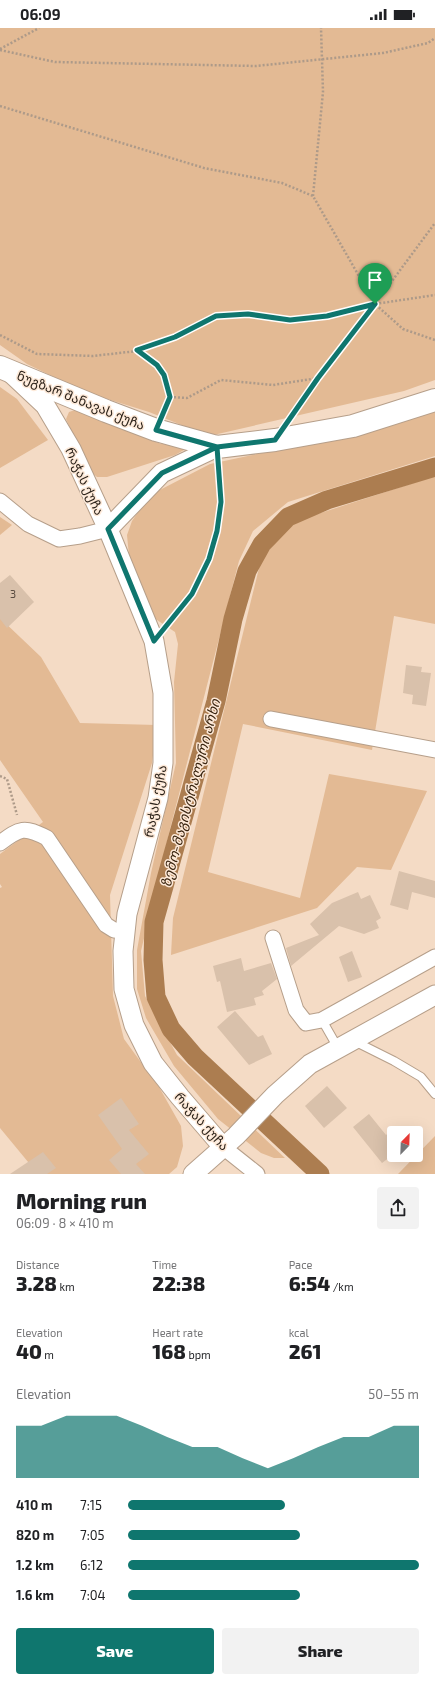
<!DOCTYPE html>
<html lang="en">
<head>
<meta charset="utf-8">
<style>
	body { margin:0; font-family:"Exo 2","Noto Sans Georgian",sans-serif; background:#f2f2f2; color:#202124; height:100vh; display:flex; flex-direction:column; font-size:15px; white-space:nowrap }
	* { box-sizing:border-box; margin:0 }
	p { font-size:13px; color:#757577 }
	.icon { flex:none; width:22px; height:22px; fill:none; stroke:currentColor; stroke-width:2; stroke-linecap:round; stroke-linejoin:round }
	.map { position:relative; height:1146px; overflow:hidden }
	.sheet { display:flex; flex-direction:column; background:#fff; flex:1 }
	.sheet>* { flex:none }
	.needle { width:26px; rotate:23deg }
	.buttons { position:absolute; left:387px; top:1098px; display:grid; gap:8px }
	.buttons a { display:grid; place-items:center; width:36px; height:36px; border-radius:4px; background:#fff; box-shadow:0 4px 16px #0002; font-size:20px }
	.pin { position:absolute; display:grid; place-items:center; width:34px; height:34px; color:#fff; margin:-41px -17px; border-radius:50% 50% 50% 0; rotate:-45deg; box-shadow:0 0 4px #0007 }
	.pin .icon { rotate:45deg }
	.round { display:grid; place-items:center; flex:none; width:42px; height:42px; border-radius:4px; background:#f2f2f2 }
	.summary { display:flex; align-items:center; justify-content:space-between; height:68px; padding:0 16px }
	h1 { font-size:22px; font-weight:800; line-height:30px }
	.figures { display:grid; grid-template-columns:repeat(3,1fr); gap:6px; height:68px; padding:4px 16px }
	.figures div { display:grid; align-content:center }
	.figures b { font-size:20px; font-weight:800 }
	.figures small { font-size:11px; font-weight:400 }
	.figures p { font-size:11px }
	.chart { height:112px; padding:8px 16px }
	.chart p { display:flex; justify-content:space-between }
	.chart svg { width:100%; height:72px; margin-top:4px; fill:#0f766e; opacity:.7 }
	.button { display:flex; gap:8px; margin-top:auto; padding:8px 16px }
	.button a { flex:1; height:46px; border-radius:4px; background:#0f766e; color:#fff; font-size:16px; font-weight:800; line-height:46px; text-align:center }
	.button a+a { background:#f2f2f2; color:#202124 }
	ul { padding:0 16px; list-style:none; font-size:13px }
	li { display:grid; grid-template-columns:64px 48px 1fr; align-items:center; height:30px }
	li i { height:10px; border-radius:5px; background:#0f766e }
	.status { display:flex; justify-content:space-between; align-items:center; height:28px; padding:0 20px; background:#fff; direction:ltr }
	.status svg { height:11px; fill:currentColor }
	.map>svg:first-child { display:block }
	.green { fill:#e3ba94 }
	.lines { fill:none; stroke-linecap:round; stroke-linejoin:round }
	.canal { stroke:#ac7d50; stroke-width:19 }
	.building { fill:#d9c1ab }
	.service-casing { stroke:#b69f8a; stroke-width:10 }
	.minor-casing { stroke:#b69f8a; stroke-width:17 }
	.tertiary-casing { stroke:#b69f8a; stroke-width:21 }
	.secondary-casing { stroke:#b69f8a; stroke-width:24 }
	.path { stroke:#ad9a89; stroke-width:2.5; stroke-dasharray:2 2; stroke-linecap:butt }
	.service { stroke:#fff; stroke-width:8 }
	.minor { stroke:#fff; stroke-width:15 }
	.tertiary { stroke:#fff; stroke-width:19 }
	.secondary { stroke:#fff; stroke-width:22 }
	.route-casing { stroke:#fff; stroke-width:8 }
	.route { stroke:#0f766e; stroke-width:5 }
	.labels { text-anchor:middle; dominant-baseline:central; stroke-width:3; stroke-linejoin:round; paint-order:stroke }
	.number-label { font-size:11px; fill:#574a3f }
	.street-label { font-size:13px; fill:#2c231b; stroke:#fde9d8 }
	.water-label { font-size:14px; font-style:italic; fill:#39240f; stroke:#fde9d8 }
</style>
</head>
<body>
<div class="status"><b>06:09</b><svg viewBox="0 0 49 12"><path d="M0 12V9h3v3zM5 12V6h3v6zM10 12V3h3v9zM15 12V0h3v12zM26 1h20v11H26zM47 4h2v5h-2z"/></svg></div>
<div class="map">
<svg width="435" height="1146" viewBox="0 0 435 1146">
	<rect width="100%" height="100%" fill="#f4dbc5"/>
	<g class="green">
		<path d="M 0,0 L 435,0 L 435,352 L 404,363 L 209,408 L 149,384 L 85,364 L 27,336 L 0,317 Z"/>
		<path d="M 0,359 L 17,371 L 48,412 L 0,440 Z"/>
		<path d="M 435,380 L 435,428 L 288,474 L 253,503 L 239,533 L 170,801 L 141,923 L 145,968 L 177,1027 L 285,1130 L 274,1130 L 261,1125 L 218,1091 L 174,1038 L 146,990 L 137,961 L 137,922 L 151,845 L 176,735 L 174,654 L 178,616 L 175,604 L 154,590 L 129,528 L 127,507 L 132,493 L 143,477 L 156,464 L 210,436 L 374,401 Z"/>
		<path d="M 75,382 L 161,416 L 183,417 L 184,422 L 175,427 L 107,449 L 97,449 L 90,443 L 66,391 L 69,384 Z"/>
		<path d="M 435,448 L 435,596 L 394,588 L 372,722 L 243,696 L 208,844 L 300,870 L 329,746 L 427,763 L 391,842 L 357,839 L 317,880 L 171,927 L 173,890 L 261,532 L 287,501 L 302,491 Z"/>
		<path d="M 0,489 L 12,497 L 0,507 Z"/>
		<path d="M 0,590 L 41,629 L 80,695 L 157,697 L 152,735 L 110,867 L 113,968 L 124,1011 L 159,1059 L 181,1098 L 183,1118 L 177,1139 L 169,1146 L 38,1146 L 0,1100 L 0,860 L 2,859 L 0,856 L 0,826 L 43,794 L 0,732 Z"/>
		<path d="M 435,1108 L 435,1146 L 398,1146 Z"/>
	</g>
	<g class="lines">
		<path class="canal" d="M 320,1146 L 195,1029 L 171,1001 L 156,969 L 153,932 L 154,894 L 216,673 L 233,591 L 247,543 L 262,516 L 288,489 L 327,472 L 435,439"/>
	</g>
	<g class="building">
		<path d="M 10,547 L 34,574 L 7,600 L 0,591 L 0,555 Z"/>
		<path d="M 406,637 L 422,639 L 421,644 L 431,645 L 426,678 L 412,676 L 413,667 L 403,665 Z"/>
		<path d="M 399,843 L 435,853 L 435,870 L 412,864 L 408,882 L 390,877 Z"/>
		<path d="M 358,864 L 361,871 L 370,867 L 381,890 L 376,893 L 379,900 L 364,906 L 339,898 L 291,938 L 286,920 L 319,907 L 310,896 L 332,875 Z"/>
		<path d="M 352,923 L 362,949 L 348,954 L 339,929 Z"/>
		<path d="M 241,930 L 244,943 L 271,935 L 277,951 L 262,963 L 264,967 L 254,970 L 256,977 L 227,984 L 220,953 L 217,954 L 213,938 Z"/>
		<path d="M 235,983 L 258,1009 L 263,1007 L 272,1026 L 249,1037 L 217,999 Z"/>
		<path d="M 327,1058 L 347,1080 L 324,1100 L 305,1078 Z"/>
		<path d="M 121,1070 L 139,1096 L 129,1102 L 149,1126 L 136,1136 L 145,1146 L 121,1146 L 109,1132 L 122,1121 L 98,1087 Z"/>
		<path d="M 369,1086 L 386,1107 L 394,1100 L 394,1126 L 382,1135 L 353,1099 Z"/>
		<path d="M 43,1124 L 56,1140 L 47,1146 L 10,1146 Z"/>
	</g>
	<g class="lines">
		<g class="service-casing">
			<g id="service">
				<path d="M 322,992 L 338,1020"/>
				<path d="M 354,1013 L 394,1033 L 421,1049 L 435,1066"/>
			</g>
		</g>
		<g class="minor-casing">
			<g id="minor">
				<path d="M 0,473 L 28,496 L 59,511 L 80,508 L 108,501"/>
				<path d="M 271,691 L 435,722"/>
				<path d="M 0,815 C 20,800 24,798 47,810 L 106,897 L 114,902 L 125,903"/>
				<path d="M 273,910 L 296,982 L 306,995 L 322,992 L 435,929"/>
				<path d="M 223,1119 L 257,1146"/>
			</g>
		</g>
		<g class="tertiary-casing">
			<g id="tertiary">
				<path d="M 12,346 L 45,377 L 71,421 L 108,501 L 154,613 L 163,665 L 163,735 L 158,770 L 127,886 L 123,923 L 124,961 L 134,997 L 153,1035 L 180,1069 L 223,1119"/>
				<path d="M 108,501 L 162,445 L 217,419"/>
				<path d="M 193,1146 L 236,1108 L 275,1067 L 310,1036 L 435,967"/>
			</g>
		</g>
		<g class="secondary-casing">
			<path id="secondary" d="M 0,339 L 106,383 L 156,402 L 217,419 L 275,412 L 353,398 L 435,372"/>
		</g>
		<g class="path">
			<path d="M 0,21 L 39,0"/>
			<path d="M 0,22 L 55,34 L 256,38 L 383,25 L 428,15 L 435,10"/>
			<path d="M 0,78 L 204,140 L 282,155 L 313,168 L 375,276 L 403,301 L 435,312"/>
			<path d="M 313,168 L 323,64 L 321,0"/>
			<path d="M 0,307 L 37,326 L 93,328 L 137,323 L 157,337 L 164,347 L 170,369 L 163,383"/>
			<path d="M 137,323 L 175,309 L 216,288 L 248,286 L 290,292 L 327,287 L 375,276 L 435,267"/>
			<path d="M 170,369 L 187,370 L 221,352 L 273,357 L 318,350 L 375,276 L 435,195"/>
			<path d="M 291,389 L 317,350"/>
			<path d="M 167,597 L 192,566 L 209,531 L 217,503 L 221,474 L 219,438"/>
			<path d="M 0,748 L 7,751 L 17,787"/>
		</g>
		<use href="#service" class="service"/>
		<use href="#minor" class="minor"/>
		<use href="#tertiary" class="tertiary"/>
		<use href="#secondary" class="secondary"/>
	</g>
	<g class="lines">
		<g class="route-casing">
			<path id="route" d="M 375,276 L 318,350 L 275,412 L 217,419 L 221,474 L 217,503 L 209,531 L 192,566 L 154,613 L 108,501 L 162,445 L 217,419 L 156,402 L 170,369 L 164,347 L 157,337 L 137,322 L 175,309 L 216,288 L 248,286 L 290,292 L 327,288 L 375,276"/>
		</g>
		<use href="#route" class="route"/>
	</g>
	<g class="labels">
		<g class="number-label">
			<text x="13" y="565">3</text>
		</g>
		<g class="street-label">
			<text transform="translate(81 372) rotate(22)">ნუგზარ შანავას ქუჩა</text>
			<text transform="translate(85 453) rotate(65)">რაჭას ქუჩა</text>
			<text transform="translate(155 773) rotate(-79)">რაჭას ქუჩა</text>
			<text transform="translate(202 1093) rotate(48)">რაჭას ქუჩა</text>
		</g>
		<g class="water-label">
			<text transform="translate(190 765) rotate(-75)">ზემო-მაგისტრალური არხი</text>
		</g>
	</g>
</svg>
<div class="buttons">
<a><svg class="needle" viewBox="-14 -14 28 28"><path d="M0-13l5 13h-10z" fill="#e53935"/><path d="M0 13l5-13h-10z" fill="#757577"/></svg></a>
</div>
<div class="pin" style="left:375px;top:276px;background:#1e9e55"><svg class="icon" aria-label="arrive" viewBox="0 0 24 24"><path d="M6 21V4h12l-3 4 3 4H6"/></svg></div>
</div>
<section class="sheet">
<div class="summary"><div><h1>Morning run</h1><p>06:09 · 8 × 410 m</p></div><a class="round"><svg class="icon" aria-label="share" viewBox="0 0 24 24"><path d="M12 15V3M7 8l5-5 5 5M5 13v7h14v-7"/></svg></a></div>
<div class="figures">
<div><p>Distance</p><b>3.28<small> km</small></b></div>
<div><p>Time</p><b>22:38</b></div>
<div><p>Pace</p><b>6:54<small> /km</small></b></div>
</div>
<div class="figures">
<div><p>Elevation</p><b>40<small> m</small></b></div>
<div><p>Heart rate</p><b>168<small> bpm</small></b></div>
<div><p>kcal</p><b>261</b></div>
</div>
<div class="chart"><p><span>Elevation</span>50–55 m</p>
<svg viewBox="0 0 160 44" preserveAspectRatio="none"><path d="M0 44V12L10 12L20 6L30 6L40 6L50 12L60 19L70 25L80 25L90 32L100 38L110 32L120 25L130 19L140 19L150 12L160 12V44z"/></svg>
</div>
<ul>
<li><b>410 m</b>7:15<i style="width:54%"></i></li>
<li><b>820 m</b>7:05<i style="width:59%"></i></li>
<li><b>1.2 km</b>6:12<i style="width:100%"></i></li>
<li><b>1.6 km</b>7:04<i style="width:59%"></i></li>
</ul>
<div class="button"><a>Save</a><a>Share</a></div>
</section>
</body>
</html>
